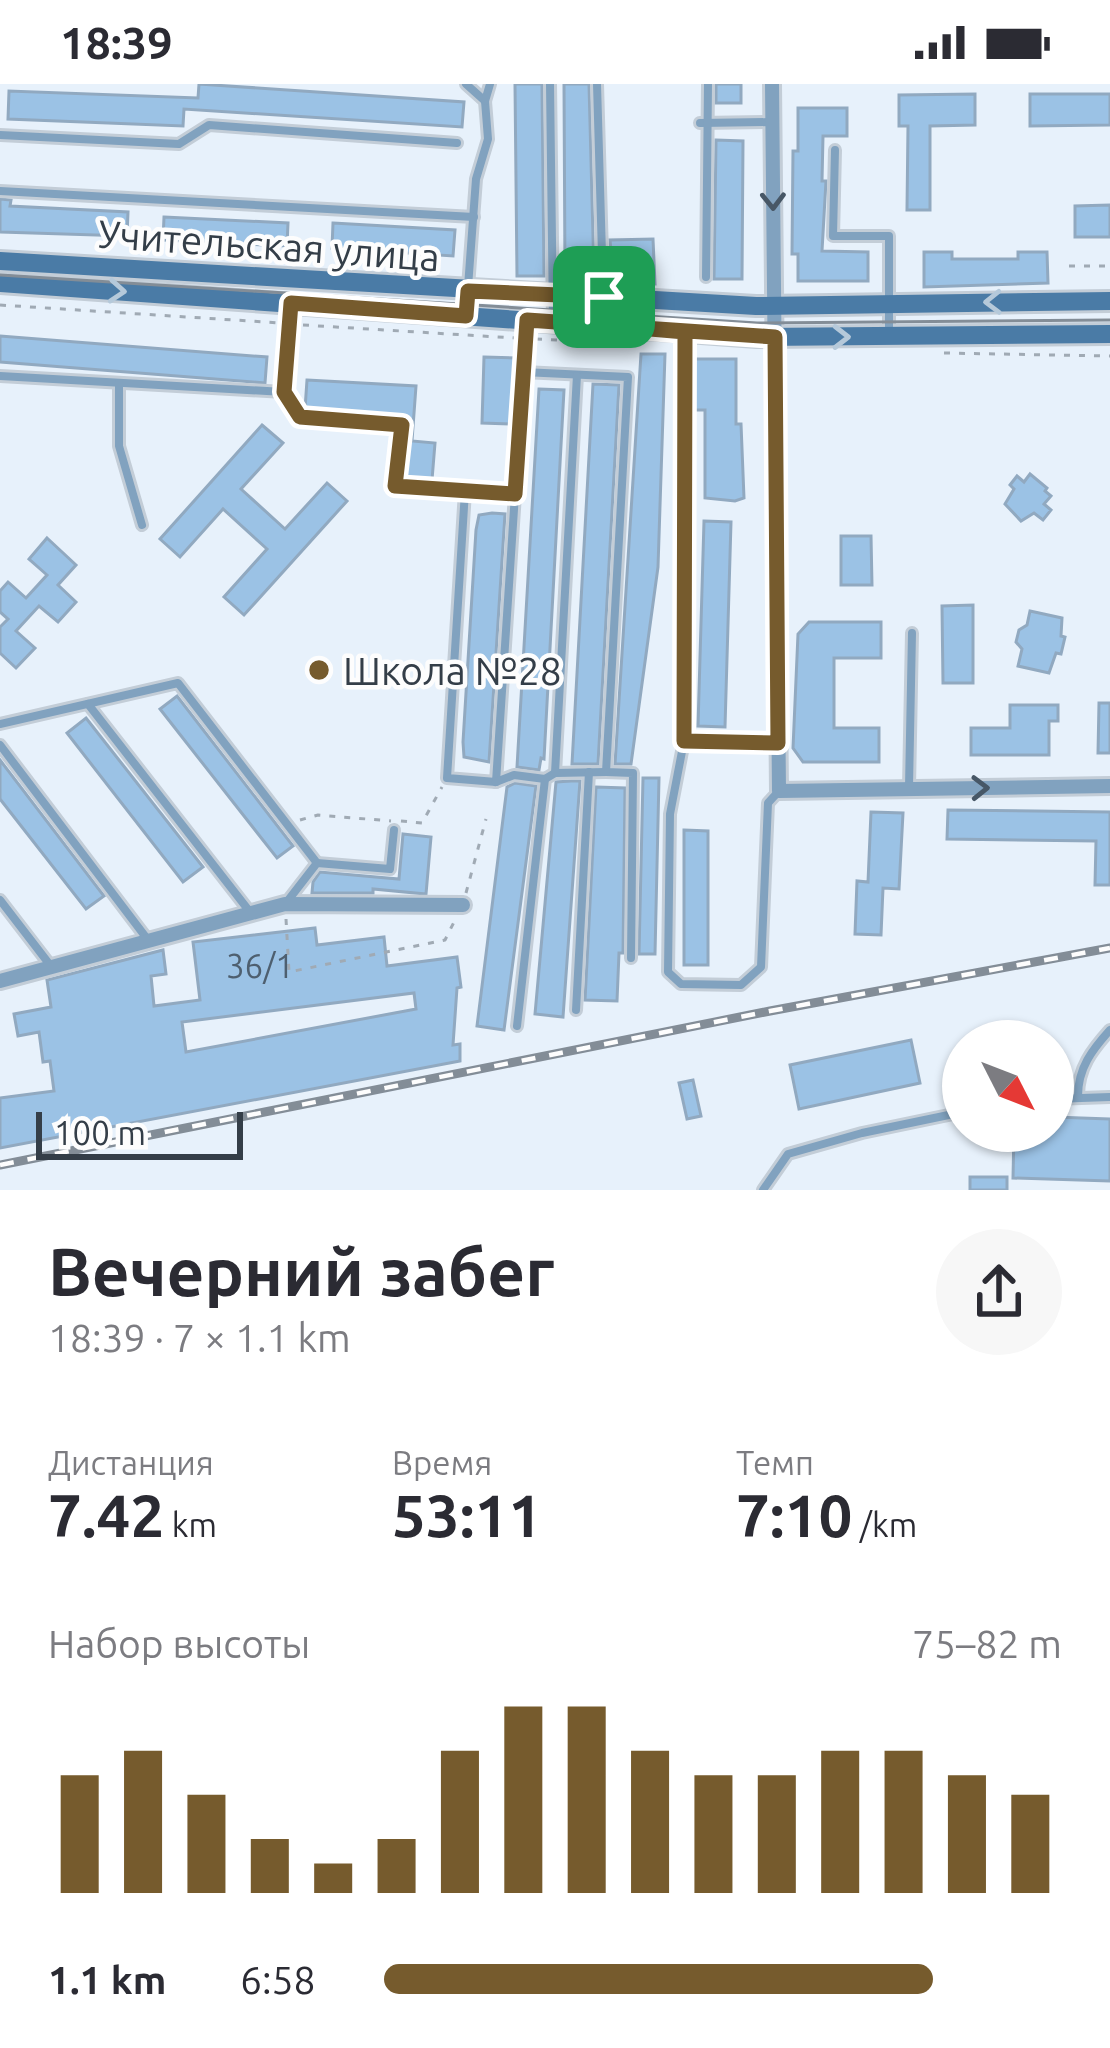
<!DOCTYPE html>
<html lang="ru">
<head>
<meta charset="utf-8">
<style>
	body { margin:0; font-family:Ubuntu,sans-serif; background:#f7f7f7; color:#2b2b33; height:100vh; display:flex; flex-direction:column; font-size:45px; white-space:nowrap }
	* { box-sizing:border-box; margin:0 }
	p { font-size:39px; color:#7c7c81 }
	.icon { flex:none; width:66px; height:66px; fill:none; stroke:currentColor; stroke-width:2; stroke-linecap:round; stroke-linejoin:round }
	.map { position:relative; height:1106px; overflow:hidden }
	.details { display:flex; flex-direction:column; background:#fff; flex:1 }
	.details>* { flex:none }
	.needle { width:78px; rotate:132deg }
	.fabs { position:absolute; left:942px; top:936px; display:grid; gap:24px }
	.fabs a { display:grid; place-items:center; width:132px; height:132px; border-radius:50%; background:#fff; box-shadow:0 3px 9px #0004; font-size:60px }
	.scale { position:absolute; left:36px; bottom:30px; width:207px; box-sizing:border-box; padding-left:12px; border:6px solid #343e48; border-top:0; font-size:33px; line-height:42px; white-space:nowrap; color:#343e48; -webkit-text-stroke:9px #fdfdfd; paint-order:stroke }
	.pin { position:absolute; display:grid; place-items:center; width:102px; height:102px; color:#fff; margin:-51px; border-radius:24px; box-shadow:0 6px 18px #0006 }
	.round { display:grid; place-items:center; flex:none; width:126px; height:126px; border-radius:63px; background:#f7f7f7 }
	.head { display:flex; align-items:center; justify-content:space-between; height:204px; padding:0 48px }
	h1 { font-size:66px; font-weight:700; line-height:90px }
	.stats { display:grid; grid-template-columns:repeat(3,1fr); gap:18px; height:204px; padding:12px 48px }
	.stats div { display:grid; align-content:center }
	.stats b { font-size:60px; font-weight:700 }
	.stats small { font-size:33px; font-weight:400 }
	.stats p { font-size:33px }
	.chart { height:336px; padding:24px 48px }
	.chart p { display:flex; justify-content:space-between }
	.chart svg { width:100%; height:216px; margin-top:12px; stroke:#765b2d; stroke-width:6 }
	ul { padding:0 48px; list-style:none; font-size:39px }
	li { display:grid; grid-template-columns:192px 144px 1fr; align-items:center; height:90px }
	li i { height:30px; border-radius:15px; background:#765b2d }
	.status { display:flex; justify-content:space-between; align-items:center; height:84px; padding:0 60px; background:#fff; direction:ltr }
	.status svg { height:33px; fill:currentColor }
	.map>svg:first-child { display:block }
	.building { fill:#9bc2e5; stroke:#91a9c0; stroke-width:3; fill-rule:evenodd }
	.lines { fill:none; stroke-linecap:round; stroke-linejoin:round }
	.lane-casing { stroke:#c3cdd7; stroke-width:14 }
	.street-casing { stroke:#c3cdd7; stroke-width:20 }
	.secondary-casing { stroke:#c3cdd7; stroke-width:24 }
	.path { stroke:#a0aab4; stroke-width:3; stroke-dasharray:6 9; stroke-linecap:butt }
	.lane { stroke:#81a2bf; stroke-width:8 }
	.street { stroke:#81a2bf; stroke-width:14 }
	.secondary { stroke:#4a7ba6; stroke-width:18 }
	.tram { stroke:#838d97; stroke-width:3 }
	.rail-casing { stroke:#838d97; stroke-width:9 }
	.rail { stroke:#fdfdfd; stroke-width:4.5; stroke-dasharray:14; stroke-linecap:butt }
	.oneway { stroke:#475766 }
	.oneway2 { stroke:#b5c9da }
	.route-casing { stroke:#fff; stroke-width:24 }
	.route { stroke:#765b2d; stroke-width:15 }
	.poi-dot { fill:#765b2d; stroke:#fdfdfd; stroke-width:4.5 }
	.labels { text-anchor:middle; dominant-baseline:central; stroke-width:9; stroke-linejoin:round; paint-order:stroke }
	.number-label { font-size:33px; fill:#4e5f6f }
	.street-label { font-size:39px; fill:#343e48; stroke:#fdfdfd }
	.poi-label { font-size:39px; fill:#343e48; stroke:#fdfdfd; text-anchor:start }
</style>
</head>
<body>
<div class="status"><b>18:39</b><svg viewBox="0 0 49 12"><path d="M0 12V9h3v3zM5 12V6h3v6zM10 12V3h3v9zM15 12V0h3v12zM26 1h20v11H26zM47 4h2v5h-2z"/></svg></div>
<div class="map">
<svg width="1110" height="1106" viewBox="0 0 1110 1106">
	<rect width="100%" height="100%" fill="#e7f1fb"/>
	<g class="building">
		<path d="M 199,0 L 464,18 L 462,43 L 184,25 L 183,42 L 8,35 L 9,7 L 198,14 Z"/>
		<path d="M 515,0 L 542,0 L 544,192 L 517,192 Z"/>
		<path d="M 564,0 L 589,0 L 594,190 L 565,191 Z"/>
		<rect x="716" y="0" width="25" height="19"/>
		<path d="M 975,10 L 975,41 L 930,42 L 930,126 L 907,126 L 908,42 L 899,42 L 899,11 Z"/>
		<path d="M 1030,10 L 1110,10 L 1110,41 L 1030,42 Z"/>
		<path d="M 798,24 L 847,24 L 847,52 L 823,52 L 822,97 L 826,97 L 822,167 L 868,168 L 868,197 L 798,197 L 798,170 L 792,170 L 793,67 L 798,67 Z"/>
		<path d="M 716,56 L 743,57 L 742,195 L 714,195 Z"/>
		<path d="M 0,115 L 11,116 L 10,122 L 128,128 L 127,152 L 0,148 Z"/>
		<path d="M 1110,121 L 1110,153 L 1075,153 L 1075,122 Z"/>
		<path d="M 164,133 L 288,139 L 287,162 L 163,156 Z"/>
		<path d="M 333,139 L 455,146 L 453,172 L 332,164 Z"/>
		<path d="M 653,155 L 655,200 L 614,200 L 610,156 Z"/>
		<path d="M 924,168 L 952,168 L 952,175 L 1018,175 L 1018,168 L 1047,168 L 1048,199 L 924,203 Z"/>
		<path d="M 0,252 L 267,273 L 265,299 L 0,278 Z"/>
		<path d="M 641,270 L 665,270 L 658,483 L 631,680 L 615,680 Z"/>
		<path d="M 484,273 L 516,274 L 512,340 L 482,339 Z"/>
		<path d="M 693,275 L 736,275 L 736,340 L 741,340 L 744,414 L 735,417 L 705,414 L 705,326 L 693,326 Z"/>
		<path d="M 307,296 L 416,302 L 412,357 L 435,359 L 432,396 L 404,394 L 408,335 L 305,325 Z"/>
		<path d="M 593,300 L 619,301 L 598,680 L 572,680 Z"/>
		<path d="M 539,305 L 564,306 L 544,675 L 541,674 L 539,686 L 517,683 Z"/>
		<path d="M 262,341 L 283,359 L 241,405 L 285,445 L 327,399 L 347,417 L 244,531 L 224,513 L 267,465 L 223,425 L 180,473 L 160,455 Z"/>
		<path d="M 1030,390 L 1047,404 L 1045,407 L 1051,412 L 1044,420 L 1051,426 L 1043,436 L 1034,429 L 1021,437 L 1005,420 L 1014,405 L 1010,401 L 1017,392 L 1024,398 Z"/>
		<path d="M 492,429 L 505,430 L 489,678 L 464,673 L 463,658 L 476,446 L 479,431 Z"/>
		<path d="M 704,437 L 731,438 L 725,643 L 698,642 Z"/>
		<path d="M 841,452 L 871,452 L 872,501 L 841,501 Z"/>
		<path d="M 47,454 L 76,481 L 58,501 L 76,518 L 58,538 L 39,522 L 16,547 L 35,564 L 16,584 L 0,569 L 0,543 L 8,535 L 0,528 L 0,507 L 8,498 L 26,514 L 47,491 L 29,475 Z"/>
		<path d="M 973,521 L 973,599 L 943,599 L 942,522 Z"/>
		<path d="M 1030,527 L 1062,534 L 1061,552 L 1065,553 L 1061,570 L 1056,569 L 1049,589 L 1018,582 L 1022,565 L 1016,558 L 1019,546 L 1027,541 Z"/>
		<path d="M 809,538 L 881,538 L 881,574 L 834,574 L 834,644 L 879,644 L 879,678 L 803,678 L 793,664 L 798,550 Z"/>
		<path d="M 177,612 L 293,762 L 277,774 L 160,625 Z"/>
		<path d="M 1099,619 L 1110,619 L 1110,669 L 1098,669 Z"/>
		<path d="M 1010,621 L 1058,621 L 1058,637 L 1049,637 L 1049,671 L 971,671 L 971,644 L 1010,644 Z"/>
		<path d="M 86,634 L 203,783 L 183,798 L 67,649 Z"/>
		<path d="M 0,676 L 104,812 L 86,825 L 0,715 Z"/>
		<path d="M 643,694 L 659,694 L 655,870 L 639,870 Z"/>
		<path d="M 571,697 L 580,697 L 563,933 L 535,930 L 556,698 Z"/>
		<path d="M 515,699 L 536,702 L 504,946 L 477,942 L 507,703 Z"/>
		<path d="M 596,703 L 625,704 L 623,869 L 619,869 L 617,917 L 585,916 Z"/>
		<path d="M 948,726 L 1110,728 L 1110,801 L 1095,801 L 1096,757 L 947,755 Z"/>
		<path d="M 871,728 L 903,729 L 899,805 L 883,804 L 881,851 L 855,850 L 857,797 L 868,798 Z"/>
		<path d="M 684,746 L 708,747 L 708,881 L 684,881 Z"/>
		<path d="M 403,750 L 431,753 L 426,810 L 373,805 L 373,809 L 312,809 L 313,798 L 320,788 L 399,795 Z"/>
		<path d="M 315,844 L 317,861 L 384,853 L 387,882 L 457,873 L 461,903 L 457,904 L 453,961 L 460,960 L 460,977 L 0,1064 L 0,1014 L 54,1007 L 50,977 L 43,978 L 39,948 L 18,952 L 14,930 L 51,923 L 47,896 L 163,866 L 166,890 L 151,892 L 154,922 L 200,916 L 193,858 ZM 414,909 L 416,925 L 186,968 L 182,938 Z"/>
		<path d="M 911,956 L 920,999 L 799,1025 L 790,981 Z"/>
		<path d="M 693,996 L 701,1032 L 687,1035 L 679,999 Z"/>
		<path d="M 1053,1033 L 1110,1035 L 1110,1097 L 1013,1094 L 1014,1047 L 1053,1047 Z"/>
		<rect x="970" y="1093" width="37" height="13"/>
	</g>
	<g class="lines">
		<g class="lane-casing">
			<g id="lane">
				<path d="M 466,0 L 485,17 L 488,55 L 476,95 L 466,230"/>
				<path d="M 550,0 L 553,235"/>
				<path d="M 597,0 L 604,238"/>
				<path d="M 485,17 L 490,0"/>
				<path d="M 700,39 L 771,38"/>
				<path d="M 0,51 L 179,60 L 209,41 L 457,59"/>
				<path d="M 835,66 L 833,152 L 889,152 L 889,248"/>
				<path d="M 0,107 L 474,133"/>
				<path d="M 706,193 L 708,0"/>
				<path d="M 685,250 L 684,657 L 777,659"/>
				<path d="M 523,288 L 628,293 L 606,688 L 633,689 L 631,874"/>
				<path d="M 0,292 L 284,308 L 291,222"/>
				<path d="M 119,299 L 119,362 L 142,441"/>
				<path d="M 284,308 L 300,333 L 402,341 L 395,402 L 465,407"/>
				<path d="M 515,410 L 496,698 L 447,694 L 465,407 L 515,410 L 527,237"/>
				<path d="M 88,620 L 250,828"/>
				<path d="M 0,640 L 178,599 L 317,779"/>
				<path d="M 684,657 L 670,730 L 668,888 L 681,900 L 741,901 L 761,883 L 768,719 L 779,707"/>
				<path d="M 0,661 L 148,856"/>
				<path d="M 555,689 L 606,688"/>
				<path d="M 496,698 L 514,691 L 545,695"/>
				<path d="M 909,703 L 912,549"/>
				<path d="M 0,816 L 50,881"/>
				<path d="M 286,819 L 317,779 L 390,785 L 394,746"/>
				<path d="M 576,926 L 589,688"/>
				<path d="M 517,942 L 545,695 L 555,689 L 577,291"/>
				<path d="M 1078,1012 C 1078,984 1092,966 1110,946"/>
				<path d="M 1053,1015 L 1110,1013"/>
				<path d="M 763,1106 L 788,1070 L 862,1049 L 963,1028"/>
			</g>
		</g>
		<g class="street-casing">
			<g id="street">
				<path d="M 772,0 L 779,707 L 1110,702"/>
				<path d="M 0,897 L 285,820 L 463,821"/>
			</g>
		</g>
		<g class="secondary-casing">
			<g id="secondary">
				<path d="M 0,177 L 756,222 L 1110,217"/>
				<path d="M 0,199 L 757,253 L 1110,250"/>
			</g>
		</g>
		<g class="path">
			<path d="M 1069,182 L 1110,182"/>
			<path d="M 0,221 L 281,239"/>
			<path d="M 303,241 L 515,254"/>
			<path d="M 536,255 L 557,256"/>
			<path d="M 944,269 L 1110,272"/>
			<path d="M 300,736 L 318,731 L 391,737"/>
			<path d="M 401,737 L 422,739 L 442,703"/>
			<path d="M 466,809 L 486,735"/>
			<path d="M 286,835 L 289,888 L 445,856 L 456,834"/>
		</g>
		<use href="#lane" class="lane"/>
		<use href="#street" class="street"/>
		<use href="#secondary" class="secondary"/>
		<path class="tram" d="M 0,191 L 757,239 L 1110,236"/>
		<g class="rail-casing">
			<path id="rail" d="M 0,1081 L 770,927 L 1110,864"/>
		</g>
		<use href="#rail" class="rail"/>
	</g>
	<defs><path id="oneway-chevron" d="M-2-3.5L2.5 0L-2 3.5" fill="none" stroke-width="1.6" stroke-linecap="round" stroke-linejoin="round" transform="scale(3)"/></defs>
	<g class="oneway">
		<use href="#oneway-chevron" transform="translate(773 117) rotate(89)"/>
		<use href="#oneway-chevron" transform="translate(980 704) rotate(-1)"/>
	</g>
	<g class="oneway2">
		<use href="#oneway-chevron" transform="translate(117 207) rotate(4)"/>
		<use href="#oneway-chevron" transform="translate(993 218) rotate(179)"/>
		<use href="#oneway-chevron" transform="translate(841 253)"/>
	</g>
	<g class="lines">
		<g class="route-casing">
			<path id="route" d="M 604,213 L 468,207 L 466,232 L 291,219 L 284,308 L 300,333 L 402,341 L 395,402 L 515,410 L 527,236 L 775,253 L 778,659 L 684,657 L 685,248 L 604,241 L 604,213"/>
		</g>
		<use href="#route" class="route"/>
	</g>
	<circle class="poi-dot" cx="319" cy="586" r="12"/>
	<g class="labels">
		<g class="number-label">
			<text x="260" y="881">36/1</text>
		</g>
		<g class="street-label">
			<text transform="translate(269 161) rotate(4)">Учительская улица</text>
		</g>
		<g class="poi-label">
			<text x="343" y="586">Школа №28</text>
		</g>
	</g>
</svg>
<div class="fabs">
<a><svg class="needle" viewBox="-14 -14 28 28"><path d="M0-13l5 13h-10z" fill="#e53935"/><path d="M0 13l5-13h-10z" fill="#7c7c81"/></svg></a>
</div>
<div class="scale">100 m</div>
<div class="pin" style="left:604px;top:213px;background:#1e9e55"><svg class="icon" aria-label="arrive" viewBox="0 0 24 24"><path d="M6 21V4h12l-3 4 3 4H6"/></svg></div>
</div>
<section class="details">
<div class="head"><div><h1>Вечерний забег</h1><p>18:39 · 7 × 1.1 km</p></div><a class="round"><svg class="icon" aria-label="share" viewBox="0 0 24 24"><path d="M12 15V3M7 8l5-5 5 5M5 13v7h14v-7"/></svg></a></div>
<div class="stats">
<div><p>Дистанция</p><b>7.42<small> km</small></b></div>
<div><p>Время</p><b>53:11</b></div>
<div><p>Темп</p><b>7:10<small> /km</small></b></div>
</div>
<div class="chart"><p><span>Набор высоты</span>75–82 m</p>
<svg viewBox="0 0 160 44" preserveAspectRatio="none"><path d="M5 44V20M15 44V15M25 44V24M35 44V33M45 44V38M55 44V33M65 44V15M75 44V6M85 44V6M95 44V15M105 44V20M115 44V20M125 44V15M135 44V15M145 44V20M155 44V24"/></svg>
</div>
<ul>
<li><b>1.1 km</b>6:58<i style="width:81%"></i></li>
</ul>
</section>
</body>
</html>
